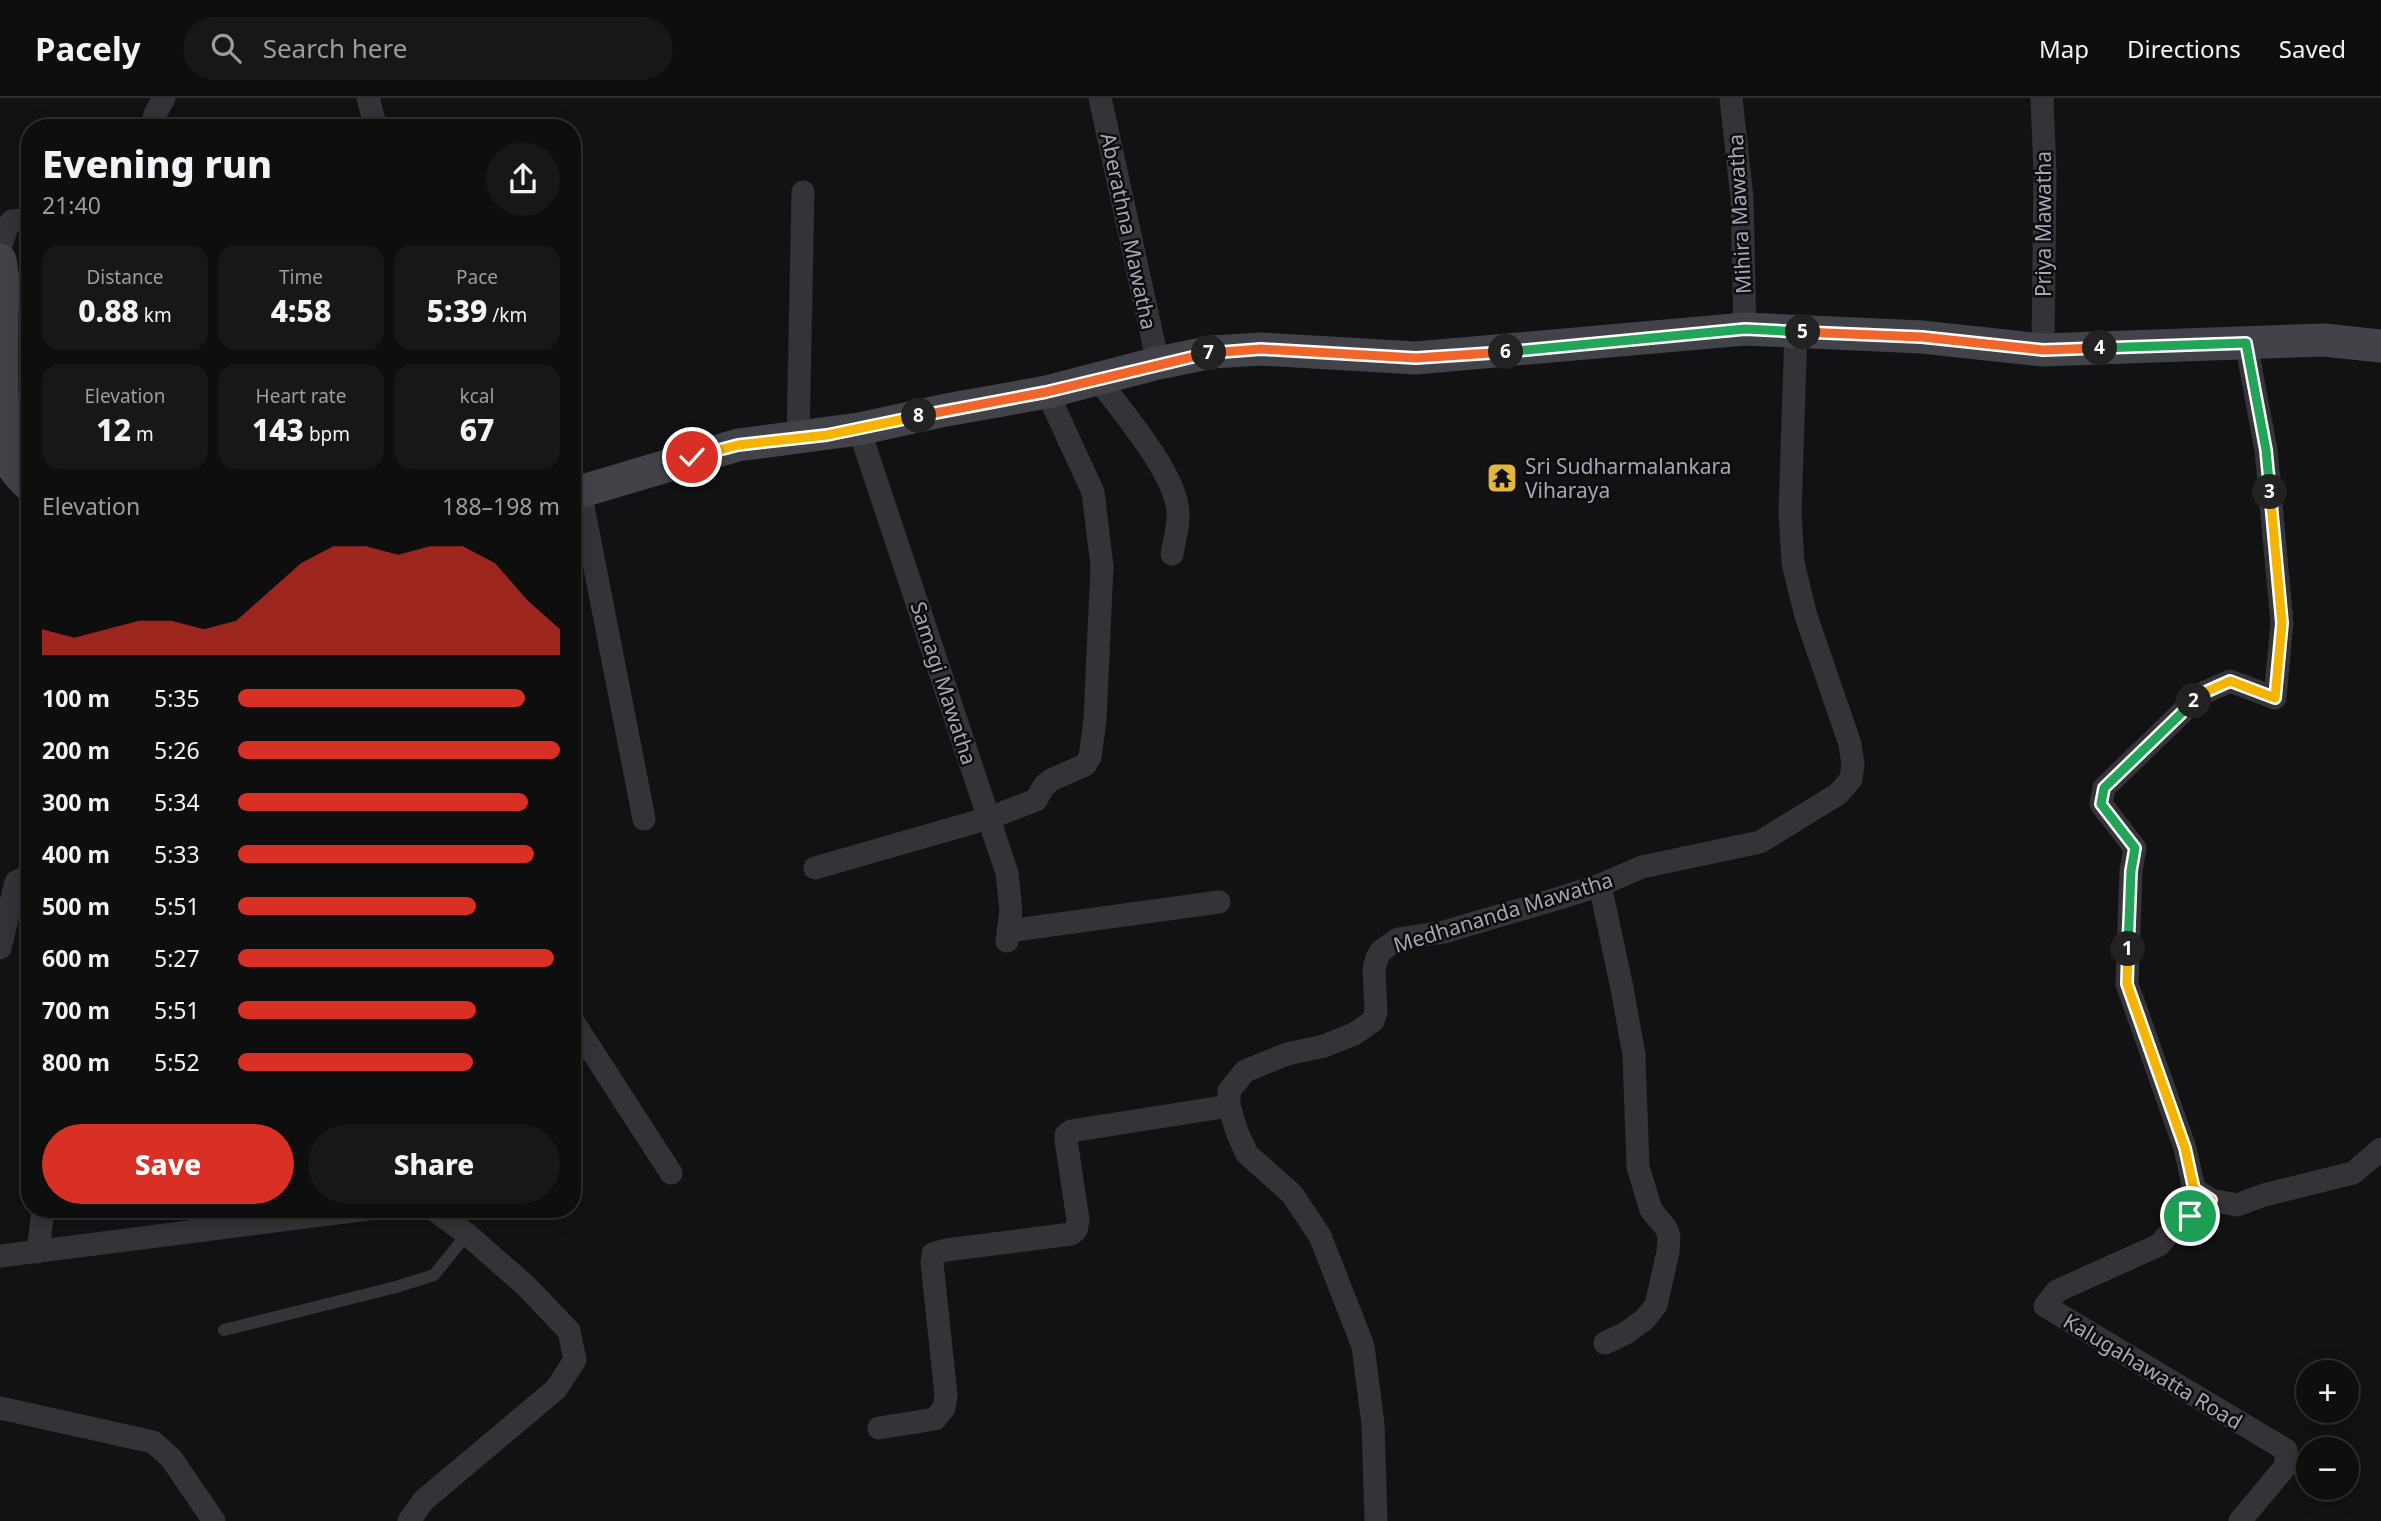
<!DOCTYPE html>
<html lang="en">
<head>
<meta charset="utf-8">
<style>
	body { margin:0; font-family:"Noto Sans",sans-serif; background:#171718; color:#f1f3f6; height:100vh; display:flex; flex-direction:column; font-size:26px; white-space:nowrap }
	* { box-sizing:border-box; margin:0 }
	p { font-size:23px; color:#9b9c9e }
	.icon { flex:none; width:38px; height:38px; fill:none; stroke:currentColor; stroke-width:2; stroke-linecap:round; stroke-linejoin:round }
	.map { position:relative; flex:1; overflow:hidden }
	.sheet { position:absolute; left:21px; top:21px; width:560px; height:1099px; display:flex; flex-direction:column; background:#0e0e0f; border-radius:28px; box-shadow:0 4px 18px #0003,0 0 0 2px #2e2e2f }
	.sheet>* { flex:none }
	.tools { position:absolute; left:2296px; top:1262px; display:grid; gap:14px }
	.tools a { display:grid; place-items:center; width:63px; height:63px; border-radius:50%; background:#0e0e0f; box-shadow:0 4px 18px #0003,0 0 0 2px #2e2e2f; font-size:35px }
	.pin { position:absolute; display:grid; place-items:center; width:60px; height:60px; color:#fff; margin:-30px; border:4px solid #fff; border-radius:50%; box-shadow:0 2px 7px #0007 }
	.km { position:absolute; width:35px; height:35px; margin:-18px; border-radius:50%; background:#222; color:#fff; font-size:19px; line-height:35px; text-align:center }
	.round { display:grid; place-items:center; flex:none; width:74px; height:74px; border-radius:37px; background:#171718 }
	.head { display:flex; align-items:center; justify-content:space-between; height:119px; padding:0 21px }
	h1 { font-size:38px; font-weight:800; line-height:52px }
	.figures { display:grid; grid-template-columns:repeat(3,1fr); gap:10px; height:119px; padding:7px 21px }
	.figures div { display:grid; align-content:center; border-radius:18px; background:#171718; text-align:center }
	.figures b { font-size:30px; font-weight:800 }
	.figures small { font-size:19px; font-weight:400 }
	.figures p { font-size:19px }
	.chart { height:196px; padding:14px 21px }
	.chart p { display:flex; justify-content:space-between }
	.chart svg { width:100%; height:126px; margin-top:7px; fill:#d93025; opacity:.7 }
	.button { display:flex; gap:14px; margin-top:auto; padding:14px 21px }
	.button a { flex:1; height:80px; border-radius:42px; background:#d93025; color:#fff; font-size:28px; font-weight:800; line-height:80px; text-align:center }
	.button a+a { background:#171718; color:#f1f3f6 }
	ul { padding:0 21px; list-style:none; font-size:23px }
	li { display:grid; grid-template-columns:112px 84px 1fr; align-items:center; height:52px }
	li i { height:18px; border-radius:9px; background:#d93025 }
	header { display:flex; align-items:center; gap:42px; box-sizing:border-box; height:98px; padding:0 35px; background:#0e0e0f; border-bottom:2px solid #2e2e2f }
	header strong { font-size:33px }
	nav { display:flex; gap:38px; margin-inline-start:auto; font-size:24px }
	.search { width:490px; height:63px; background:#171718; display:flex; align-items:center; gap:18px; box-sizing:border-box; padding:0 24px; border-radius:38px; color:#9b9c9e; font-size:26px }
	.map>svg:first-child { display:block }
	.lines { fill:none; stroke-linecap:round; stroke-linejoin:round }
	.lane { stroke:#343438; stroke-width:12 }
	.street { stroke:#343438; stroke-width:23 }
	.secondary { stroke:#424348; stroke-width:33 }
	.split-1-casing { stroke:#fff; stroke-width:14 }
	.split-2-casing { stroke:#fff; stroke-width:14 }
	.split-3-casing { stroke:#fff; stroke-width:14 }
	.split-4-casing { stroke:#fff; stroke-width:14 }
	.split-5-casing { stroke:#fff; stroke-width:14 }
	.split-6-casing { stroke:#fff; stroke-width:14 }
	.split-7-casing { stroke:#fff; stroke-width:14 }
	.split-8-casing { stroke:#fff; stroke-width:14 }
	.split-9-casing { stroke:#fff; stroke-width:14 }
	.split-1 { stroke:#f5b400; stroke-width:9 }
	.split-2 { stroke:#22a559; stroke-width:9 }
	.split-3 { stroke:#f5b400; stroke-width:9 }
	.split-4 { stroke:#22a559; stroke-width:9 }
	.split-5 { stroke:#f0652b; stroke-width:9 }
	.split-6 { stroke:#22a559; stroke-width:9 }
	.split-7 { stroke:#f0652b; stroke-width:9 }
	.split-8 { stroke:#f0652b; stroke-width:9 }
	.split-9 { stroke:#f5b400; stroke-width:9 }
	.labels { text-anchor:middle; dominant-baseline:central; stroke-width:5; stroke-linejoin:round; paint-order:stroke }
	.street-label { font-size:21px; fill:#a5a8b3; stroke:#0d0d0f }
	.poi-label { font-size:21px; fill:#a5a8b3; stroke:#0d0d0f; text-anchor:start }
</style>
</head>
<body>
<header>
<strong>Pacely</strong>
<div class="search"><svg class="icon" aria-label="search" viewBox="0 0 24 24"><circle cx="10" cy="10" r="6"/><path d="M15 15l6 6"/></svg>Search here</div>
<nav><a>Map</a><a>Directions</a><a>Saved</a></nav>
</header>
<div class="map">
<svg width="2381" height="1423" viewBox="0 0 2381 1423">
	<rect width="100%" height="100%" fill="#121214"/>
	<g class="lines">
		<path class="lane" d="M 224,1232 L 396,1189 L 434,1177 L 467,1136"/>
		<g class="street">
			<path d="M 368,0 L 376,30"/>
			<path d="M 1100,0 L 1158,265"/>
			<path d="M 1731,0 L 1742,100 L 1745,231"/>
			<path d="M 2042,0 L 2045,75 L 2043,252"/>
			<path d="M 152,30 L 155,16 L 164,0"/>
			<path d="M 0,150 L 7,129 L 12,123 L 30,121"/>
			<path d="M 3,195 L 30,194"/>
			<path d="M 2246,245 L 2266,352 L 2282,525 L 2275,600 L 2230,583 L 2201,596 L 2104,690 L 2101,706 L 2135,750 L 2131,773 L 2127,886 L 2185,1050 L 2194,1091 L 2211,1102 L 2237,1107 L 2264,1097 L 2353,1075 L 2381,1051"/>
			<path d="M 1098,281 C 1122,314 1180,379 1178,419 C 1178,431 1174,444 1172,456"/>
			<path d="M 859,331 L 1007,775 L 1011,813 L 1007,843"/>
			<path d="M 798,340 L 803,94"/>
			<path d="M 580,393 L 644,721"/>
			<path d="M 815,770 L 989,720 L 1036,702 L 1044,688 L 1051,682 L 1085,667 L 1090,659 L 1095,622 L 1102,468 L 1093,394 L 1047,294"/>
			<path d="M 1600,787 L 1622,890 L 1634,957 L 1638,1069 L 1651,1112 L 1666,1130 L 1669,1138 L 1668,1154 L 1656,1207 L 1645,1221 L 1626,1235 L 1605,1245"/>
			<path d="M 1008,833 L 1219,804"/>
			<path d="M 0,850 L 16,784 L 30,777"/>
			<path d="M 572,922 L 671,1075"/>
			<path d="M 2211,1102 L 2174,1130 L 2159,1147 L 2057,1193 L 2045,1208 L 2286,1352 L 2286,1368 L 2240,1423"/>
			<path d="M 38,1154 L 43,1111"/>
			<path d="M 0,1158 L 368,1111"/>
			<path d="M 0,1310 L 153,1344 L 171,1360 L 214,1423"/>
			<path d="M 879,1330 L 935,1321 L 944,1310 L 946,1297 L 932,1165 L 933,1156 L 946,1152 L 1071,1136 L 1076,1132 L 1078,1122 L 1066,1042 L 1066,1037 L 1071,1033 L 1229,1008"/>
			<path d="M 409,1423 L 424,1402 L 556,1291 L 575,1262 L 569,1233 L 527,1189 L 467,1136 L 433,1111"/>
			<path d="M 1376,1423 L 1373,1326 L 1363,1248 L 1320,1138 L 1292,1096 L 1247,1056 L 1237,1034 L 1229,1008 L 1229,993 L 1245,973 L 1287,956 L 1324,948 L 1354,936 L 1373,923 L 1376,913 L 1374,871 L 1377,860 L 1381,853 L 1398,841 L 1444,834 L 1563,799 L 1600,787 L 1642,769 L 1760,744 L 1838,696 L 1851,681 L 1853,666 L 1850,646 L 1806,518 L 1793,465 L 1790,414 L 1796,233"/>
		</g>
		<g class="secondary">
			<path d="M 0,162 C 4,180 3,198 2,216 C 2,259 0,316 8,357 C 11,369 21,380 30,388"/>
			<path d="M 572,396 L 738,347 L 859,331 L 946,312 L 1047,294 L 1158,265 L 1213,254 L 1261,251 L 1416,260 L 1745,231 L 1922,239 L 2043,252 L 2324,242 L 2381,248"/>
		</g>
	</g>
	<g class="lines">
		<g class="split-1-casing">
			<path id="split-1" d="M 2128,851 L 2127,886 L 2185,1050 L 2194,1091 L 2211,1102 L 2190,1118"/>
		</g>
		<g class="split-2-casing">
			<path id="split-2" d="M 2128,851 L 2131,773 L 2135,750 L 2101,706 L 2104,690 L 2194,603"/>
		</g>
		<g class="split-3-casing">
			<path id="split-3" d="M 2194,603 L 2201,596 L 2230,583 L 2275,600 L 2282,525 L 2270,394"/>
		</g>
		<g class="split-4-casing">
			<path id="split-4" d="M 2100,250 L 2246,245 L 2266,352 L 2270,394"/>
		</g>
		<g class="split-5-casing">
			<path id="split-5" d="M 1803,234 L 1922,239 L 2043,252 L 2100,250"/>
		</g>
		<g class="split-6-casing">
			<path id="split-6" d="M 1506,254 L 1745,231 L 1803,234"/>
		</g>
		<g class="split-7-casing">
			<path id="split-7" d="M 1209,255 L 1261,251 L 1416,260 L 1506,254"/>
		</g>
		<g class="split-8-casing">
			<path id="split-8" d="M 919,318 L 1046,294 L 1209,255"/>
		</g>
		<g class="split-9-casing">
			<path id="split-9" d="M 692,359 L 738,347 L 827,337 L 919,318"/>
		</g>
		<use href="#split-1" class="split-1"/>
		<use href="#split-2" class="split-2"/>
		<use href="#split-3" class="split-3"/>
		<use href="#split-4" class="split-4"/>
		<use href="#split-5" class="split-5"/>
		<use href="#split-6" class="split-6"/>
		<use href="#split-7" class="split-7"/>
		<use href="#split-8" class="split-8"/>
		<use href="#split-9" class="split-9"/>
	</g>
	<defs>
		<g id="temple-square" transform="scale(1.575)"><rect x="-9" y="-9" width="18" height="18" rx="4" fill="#e3b73b" stroke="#0d0d0f"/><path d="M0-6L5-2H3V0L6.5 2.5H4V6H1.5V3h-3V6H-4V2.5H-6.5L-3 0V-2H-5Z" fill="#111"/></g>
	</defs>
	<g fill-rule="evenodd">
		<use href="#temple-square" x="1502" y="380"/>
	</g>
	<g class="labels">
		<g class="street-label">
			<text transform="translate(1739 116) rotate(-93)">Mihira Mawatha</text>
			<text transform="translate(2043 126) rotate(-90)">Priya Mawatha</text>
			<text transform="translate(1129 133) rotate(78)">Aberathna Mawatha</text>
			<text transform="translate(944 585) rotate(72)">Samagi Mawatha</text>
			<text transform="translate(1503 814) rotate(-17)">Medhananda Mawatha</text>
			<text transform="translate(2153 1273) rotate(31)">Kalugahawatta Road</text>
		</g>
		<g class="poi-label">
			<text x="1525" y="368">Sri Sudharmalankara<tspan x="1525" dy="24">Viharaya</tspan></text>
		</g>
	</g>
</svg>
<div class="tools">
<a>+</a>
<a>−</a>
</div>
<div class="pin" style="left:2190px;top:1118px;background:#1e9e55"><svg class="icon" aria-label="arrive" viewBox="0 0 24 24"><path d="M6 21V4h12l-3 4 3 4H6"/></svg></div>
<div class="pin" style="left:692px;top:359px;background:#d93025"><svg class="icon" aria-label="check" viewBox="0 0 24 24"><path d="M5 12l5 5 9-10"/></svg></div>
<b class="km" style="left:2128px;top:851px">1</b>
<b class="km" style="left:2194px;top:603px">2</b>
<b class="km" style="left:2270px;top:394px">3</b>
<b class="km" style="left:2100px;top:250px">4</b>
<b class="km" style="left:1803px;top:234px">5</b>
<b class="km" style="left:1506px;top:254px">6</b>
<b class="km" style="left:1209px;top:255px">7</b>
<b class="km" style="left:919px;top:318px">8</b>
<section class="sheet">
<div class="head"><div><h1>Evening run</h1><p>21:40</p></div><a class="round"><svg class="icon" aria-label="share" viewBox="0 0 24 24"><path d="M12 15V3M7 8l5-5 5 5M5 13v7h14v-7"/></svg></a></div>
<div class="figures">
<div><p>Distance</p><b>0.88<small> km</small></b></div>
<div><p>Time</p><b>4:58</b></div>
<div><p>Pace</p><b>5:39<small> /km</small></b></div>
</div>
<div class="figures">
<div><p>Elevation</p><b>12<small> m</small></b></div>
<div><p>Heart rate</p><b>143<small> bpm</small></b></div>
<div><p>kcal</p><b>67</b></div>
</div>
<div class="chart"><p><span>Elevation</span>188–198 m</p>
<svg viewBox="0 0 160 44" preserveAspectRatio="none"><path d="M0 44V35L10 38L20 35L30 32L40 32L50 35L60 32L70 22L80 12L90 6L100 6L110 9L120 6L130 6L140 12L150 25L160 35V44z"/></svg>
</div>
<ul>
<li><b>100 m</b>5:35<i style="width:89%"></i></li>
<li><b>200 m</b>5:26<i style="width:100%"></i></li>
<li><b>300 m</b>5:34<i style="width:90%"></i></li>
<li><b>400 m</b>5:33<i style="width:92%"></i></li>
<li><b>500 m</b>5:51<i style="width:74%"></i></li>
<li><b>600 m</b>5:27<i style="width:98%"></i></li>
<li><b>700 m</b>5:51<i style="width:74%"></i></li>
<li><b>800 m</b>5:52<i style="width:73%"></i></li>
</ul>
<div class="button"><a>Save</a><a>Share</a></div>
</section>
</div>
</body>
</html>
